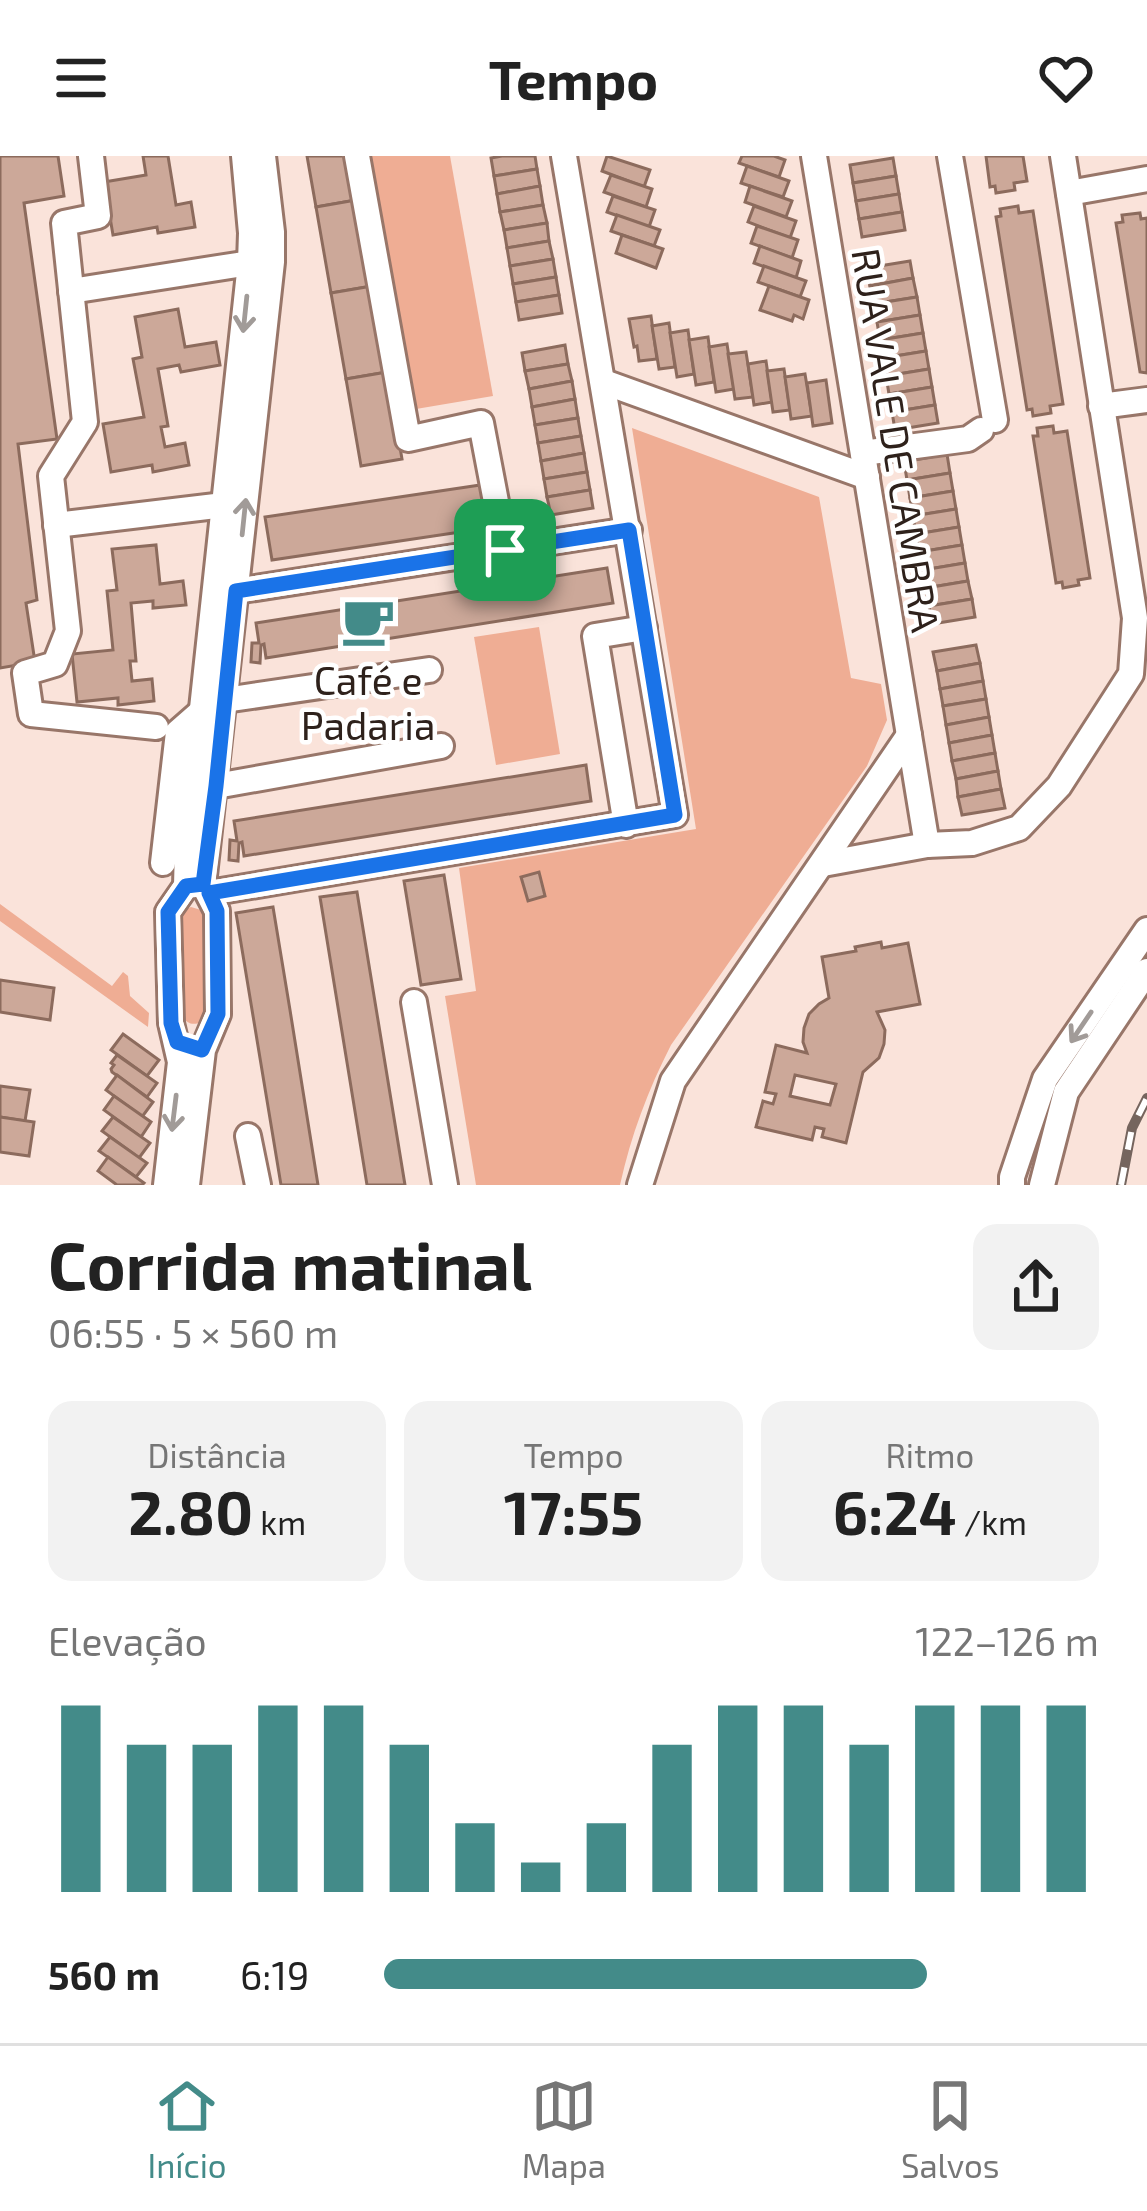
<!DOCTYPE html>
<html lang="pt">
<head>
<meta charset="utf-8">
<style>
	body { margin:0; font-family:"Exo 2",sans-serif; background:#f2f2f2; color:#222; height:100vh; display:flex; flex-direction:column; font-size:45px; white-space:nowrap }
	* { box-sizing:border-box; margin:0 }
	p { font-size:39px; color:#767676 }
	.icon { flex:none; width:66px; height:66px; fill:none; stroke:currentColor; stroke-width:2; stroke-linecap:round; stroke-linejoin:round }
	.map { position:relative; height:1029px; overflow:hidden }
	.drawer { display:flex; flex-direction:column; background:#fff; flex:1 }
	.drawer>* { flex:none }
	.pin { position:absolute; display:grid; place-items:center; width:102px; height:102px; color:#fff; margin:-51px; border-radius:24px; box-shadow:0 6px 18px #0006 }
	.round { display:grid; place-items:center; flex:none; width:126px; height:126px; border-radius:24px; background:#f2f2f2 }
	.summary { display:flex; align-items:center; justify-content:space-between; height:204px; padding:0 48px }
	h1 { font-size:66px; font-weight:700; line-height:90px }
	.stats { display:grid; grid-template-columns:repeat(3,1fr); gap:18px; height:204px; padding:12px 48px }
	.stats div { display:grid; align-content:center; border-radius:24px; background:#f2f2f2; text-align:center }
	.stats b { font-size:60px; font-weight:700 }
	.stats small { font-size:33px; font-weight:400 }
	.stats p { font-size:33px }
	.chart { height:336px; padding:24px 48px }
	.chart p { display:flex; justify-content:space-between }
	.chart svg { width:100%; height:216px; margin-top:12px; stroke:#438b89; stroke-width:6 }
	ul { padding:0 48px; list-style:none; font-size:39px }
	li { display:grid; grid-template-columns:192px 144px 1fr; align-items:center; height:90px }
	li i { height:30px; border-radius:15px; background:#438b89 }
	header { display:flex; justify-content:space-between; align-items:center; height:156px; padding:0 48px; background:#fff; font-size:54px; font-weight:700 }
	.tabs { display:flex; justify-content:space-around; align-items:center; height:168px; border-top:3px solid #e0e0e0; background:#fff; font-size:33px; color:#767676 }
	.tabs a { display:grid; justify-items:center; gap:6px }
	.tabs .selected { color:#438b89 }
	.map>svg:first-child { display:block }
	.green { fill:#efad94 }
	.building { fill:#cca899; stroke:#8c6b5d; stroke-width:3; fill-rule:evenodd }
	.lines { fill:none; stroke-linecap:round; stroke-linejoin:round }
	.minor-casing { stroke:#987669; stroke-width:30 }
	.minor { stroke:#fff; stroke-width:24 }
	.rail-casing { stroke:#75655e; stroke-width:10 }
	.rail { stroke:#fff; stroke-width:6; stroke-dasharray:18; stroke-linecap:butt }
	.oneway { stroke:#a19b98 }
	.route-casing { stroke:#fff; stroke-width:24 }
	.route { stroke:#1a73e8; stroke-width:15 }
	.labels { text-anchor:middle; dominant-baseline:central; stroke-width:9; stroke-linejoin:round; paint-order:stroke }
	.street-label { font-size:39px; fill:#2e211b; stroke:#fff }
	.poi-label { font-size:39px; fill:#2e211b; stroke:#fff }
</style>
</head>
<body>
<header><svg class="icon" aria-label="menu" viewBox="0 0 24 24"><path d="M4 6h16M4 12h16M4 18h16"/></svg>Tempo<svg class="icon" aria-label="heart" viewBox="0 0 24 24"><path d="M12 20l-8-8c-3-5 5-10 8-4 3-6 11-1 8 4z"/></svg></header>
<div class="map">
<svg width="1147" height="1029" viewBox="0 0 1147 1029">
	<rect width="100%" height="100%" fill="#fae3da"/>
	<g class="green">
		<path d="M 370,0 L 450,0 L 493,240 L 416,253 Z"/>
		<path d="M 632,272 L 819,341 L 851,522 L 881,528 L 887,564 L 867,610 L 671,889 C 648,934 631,979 620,1029 L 476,1029 L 445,840 L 476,835 L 459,712 L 696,673 Z"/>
		<path d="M 539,471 L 560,598 L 496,609 L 474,481 Z"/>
		<path d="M 0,748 L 112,830 L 123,816 L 128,820 L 130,840 L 149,857 L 148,871 L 0,765 Z"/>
		<path d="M 191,751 L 201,754 L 204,764 L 207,860 L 203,866 C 193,869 188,869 182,860 L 180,763 L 184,754 Z"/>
	</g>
	<g class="building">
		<path d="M 0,0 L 58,0 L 64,40 L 24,47 L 57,283 L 18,288 L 37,444 L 26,447 L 35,506 L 0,512 Z"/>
		<path d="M 143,0 L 168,0 L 176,49 L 191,46 L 195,71 L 158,77 L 157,71 L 113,79 L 104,26 L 146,19 Z"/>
		<path d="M 307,0 L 349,0 L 356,44 L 316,51 Z"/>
		<path d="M 502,0 L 535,0 L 537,13 L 494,20 L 491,2 Z"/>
		<path d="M 607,0 L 650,14 L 644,31 L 602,15 Z"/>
		<path d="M 742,0 L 774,0 L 785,4 L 779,21 L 739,7 Z"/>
		<path d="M 986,0 L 1023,0 L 1027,25 L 1014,27 L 1015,34 L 996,37 L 995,30 L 990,31 Z"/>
		<path d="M 893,2 L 896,20 L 853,27 L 850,9 Z"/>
		<path d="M 747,10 L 789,25 L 783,41 L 741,27 Z"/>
		<path d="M 537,13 L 540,30 L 497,38 L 494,20 Z"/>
		<path d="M 611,19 L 652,33 L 646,51 L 604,36 Z"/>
		<path d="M 896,20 L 899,38 L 856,45 L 853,27 Z"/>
		<path d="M 540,30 L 543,49 L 500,56 L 497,38 Z"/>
		<path d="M 750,30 L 792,45 L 786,61 L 745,46 Z"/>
		<path d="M 899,38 L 902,56 L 859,63 L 856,45 Z"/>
		<path d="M 613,40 L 655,54 L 649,71 L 607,56 Z"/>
		<path d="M 356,44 L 372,130 L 331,137 L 316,51 Z"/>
		<path d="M 543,49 L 547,67 L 504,74 L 500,56 Z"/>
		<path d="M 754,50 L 796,65 L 790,82 L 748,66 Z"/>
		<path d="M 1018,50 L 1019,57 L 1033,55 L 1063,248 L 1050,250 L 1051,257 L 1033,260 L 1032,253 L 1027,254 L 996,61 L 1001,60 L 1000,53 Z"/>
		<path d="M 902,56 L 905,74 L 862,81 L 859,63 Z"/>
		<path d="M 1140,57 L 1141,63 L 1147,62 L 1147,217 L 1140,216 L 1116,67 L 1123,66 L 1122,59 Z"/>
		<path d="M 617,59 L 660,74 L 654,90 L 611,75 Z"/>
		<path d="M 547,67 L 549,85 L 507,92 L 504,74 Z"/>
		<path d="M 757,70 L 798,84 L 792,102 L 751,87 Z"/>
		<path d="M 622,79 L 663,93 L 656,112 L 616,97 Z"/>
		<path d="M 549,85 L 553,103 L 510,110 L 507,92 Z"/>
		<path d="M 760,90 L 801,105 L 796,122 L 754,107 Z"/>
		<path d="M 553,103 L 556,121 L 513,128 L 510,110 Z"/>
		<path d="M 910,105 L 913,122 L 870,130 L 867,112 Z"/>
		<path d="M 764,110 L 806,125 L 800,141 L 758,126 Z"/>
		<path d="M 556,121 L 559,139 L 516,146 L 513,128 Z"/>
		<path d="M 913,122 L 917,141 L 873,148 L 870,130 Z"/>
		<path d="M 372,130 L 387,216 L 346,223 L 331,137 Z"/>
		<path d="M 769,130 L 809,144 L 803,163 L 794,159 L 792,165 L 760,154 Z"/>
		<path d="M 559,139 L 562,157 L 519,164 L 516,146 Z"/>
		<path d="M 917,141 L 920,159 L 877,166 L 873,148 Z"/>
		<path d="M 178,153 L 185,191 L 216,186 L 220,209 L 181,216 L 179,209 L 158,213 L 168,270 L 161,271 L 165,291 L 185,287 L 189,309 L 153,316 L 152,309 L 111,316 L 103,268 L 144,261 L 133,203 L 142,201 L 135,161 Z"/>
		<path d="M 920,159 L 923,177 L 880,184 L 877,166 Z"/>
		<path d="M 651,160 L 657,203 L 639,205 L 637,190 L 634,191 L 629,163 Z"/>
		<path d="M 669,167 L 675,211 L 659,213 L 652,170 Z"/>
		<path d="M 688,174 L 694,218 L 677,221 L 670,177 Z"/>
		<path d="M 923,177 L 926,195 L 883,202 L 880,184 Z"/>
		<path d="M 708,181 L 714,226 L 696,229 L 689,184 Z"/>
		<path d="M 727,188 L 734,233 L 716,236 L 709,191 Z"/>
		<path d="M 565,189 L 568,208 L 525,215 L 522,197 Z"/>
		<path d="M 926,195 L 929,213 L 886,220 L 883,202 Z"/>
		<path d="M 746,196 L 753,241 L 735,243 L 728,198 Z"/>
		<path d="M 766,205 L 772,246 L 754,249 L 748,208 Z"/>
		<path d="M 568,208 L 572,225 L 529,233 L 525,215 Z"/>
		<path d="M 784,213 L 790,254 L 773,256 L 767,215 Z"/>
		<path d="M 929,213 L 932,231 L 889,238 L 886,220 Z"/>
		<path d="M 387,216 L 402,303 L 361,310 L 346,223 Z"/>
		<path d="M 805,218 L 812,260 L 791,263 L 785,221 Z"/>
		<path d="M 826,224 L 832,267 L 813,270 L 807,227 Z"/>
		<path d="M 572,225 L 575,243 L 532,251 L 529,233 Z"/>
		<path d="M 932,231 L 935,249 L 892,256 L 889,238 Z"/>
		<path d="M 575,243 L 578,262 L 535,269 L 532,251 Z"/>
		<path d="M 935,249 L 938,267 L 895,274 L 892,256 Z"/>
		<path d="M 578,262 L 581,280 L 538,287 L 535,269 Z"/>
		<path d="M 1053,270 L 1054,277 L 1067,275 L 1090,422 L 1078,424 L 1079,429 L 1063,432 L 1062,426 L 1056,427 L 1033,280 L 1038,280 L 1037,272 Z"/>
		<path d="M 581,280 L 584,297 L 541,305 L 538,287 Z"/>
		<path d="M 584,297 L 587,316 L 544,323 L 541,305 Z"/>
		<path d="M 947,298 L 950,317 L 907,324 L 904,306 Z"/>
		<path d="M 587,316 L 590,334 L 547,341 L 544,323 Z"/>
		<path d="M 950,317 L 953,335 L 910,342 L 907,324 Z"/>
		<path d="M 487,328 L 494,371 L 272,404 L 265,361 Z"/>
		<path d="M 590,334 L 593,352 L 551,359 L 547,341 Z"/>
		<path d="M 953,335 L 956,353 L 913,360 L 910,342 Z"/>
		<path d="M 956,353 L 959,371 L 916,378 L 913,360 Z"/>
		<path d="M 959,371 L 962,389 L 919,396 L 916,378 Z"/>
		<path d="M 156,389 L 160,428 L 183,425 L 186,449 L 153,452 L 153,445 L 131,447 L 136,505 L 130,505 L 132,525 L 152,523 L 154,545 L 118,549 L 118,542 L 77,546 L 72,498 L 113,494 L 107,435 L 117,434 L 112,393 Z"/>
		<path d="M 962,389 L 965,407 L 923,414 L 919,396 Z"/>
		<path d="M 965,407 L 968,425 L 926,432 L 923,414 Z"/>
		<path d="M 607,412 L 613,447 L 266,502 L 264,488 L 261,489 L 260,507 L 251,506 L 252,487 L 259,487 L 256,467 Z"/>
		<path d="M 968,425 L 972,443 L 929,450 L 926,432 Z"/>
		<path d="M 972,443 L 975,461 L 932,468 L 929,450 Z"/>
		<path d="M 976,489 L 980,507 L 937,515 L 933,496 Z"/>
		<path d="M 980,507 L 983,525 L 940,533 L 937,515 Z"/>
		<path d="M 983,525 L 986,543 L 943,550 L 940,533 Z"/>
		<path d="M 986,543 L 989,561 L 946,569 L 943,550 Z"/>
		<path d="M 989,561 L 992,579 L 949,587 L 946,569 Z"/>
		<path d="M 992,579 L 995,597 L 952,605 L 949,587 Z"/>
		<path d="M 995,597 L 998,615 L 956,623 L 952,605 Z"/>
		<path d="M 586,609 L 591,645 L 244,700 L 242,686 L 239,687 L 238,705 L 229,704 L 230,684 L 237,685 L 234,665 Z"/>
		<path d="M 998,615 L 1001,633 L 958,641 L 956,623 Z"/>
		<path d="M 1001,633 L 1005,652 L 962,659 L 958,641 Z"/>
		<path d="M 539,716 L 545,740 L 528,745 L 521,721 Z"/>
		<path d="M 444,719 L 461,823 L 421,829 L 404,725 Z"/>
		<path d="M 357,736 L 405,1029 L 367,1029 L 320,741 Z"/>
		<path d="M 273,751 L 290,854 L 318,1029 L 281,1029 L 236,757 Z"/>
		<path d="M 881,786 L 882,792 L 908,787 L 920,848 L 877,856 L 885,874 L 884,888 L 879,902 L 863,916 L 846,987 L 822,981 L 824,973 L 815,971 L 812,984 L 756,971 L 763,945 L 773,948 L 776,938 L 765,936 L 776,889 L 807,897 L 803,886 L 804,872 L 809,858 L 819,848 L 829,842 L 822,801 L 856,795 L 855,791 ZM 795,919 L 836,928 L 830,949 L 790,940 Z"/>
		<path d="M 0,824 L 54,832 L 50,864 L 0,856 Z"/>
		<path d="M 123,878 L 159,904 L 147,920 L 111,894 Z"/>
		<path d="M 117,899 L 157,927 L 147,941 L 112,916 L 111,913 L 114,909 L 111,907 Z"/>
		<path d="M 117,919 L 153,946 L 142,961 L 106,934 Z"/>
		<path d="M 0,930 L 30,934 L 25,965 L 0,961 Z"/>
		<path d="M 114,940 L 151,966 L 141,981 L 104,954 Z"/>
		<path d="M 0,961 L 34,966 L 29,1000 L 0,996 Z"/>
		<path d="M 113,961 L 150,987 L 139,1002 L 102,975 Z"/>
		<path d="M 110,981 L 147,1007 L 136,1021 L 99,995 Z"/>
		<path d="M 108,1001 L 144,1027 L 142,1029 L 117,1029 L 98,1015 Z"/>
	</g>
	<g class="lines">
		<g class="minor-casing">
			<g id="minor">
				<path d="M 91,0 L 98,60 L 64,67 L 85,266 L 51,320 L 68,475 L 55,508 L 25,517 L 31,558 L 156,571"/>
				<path d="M 357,0 L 408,283 L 481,267 L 505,393"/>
				<path d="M 814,0 L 927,689"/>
				<path d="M 950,0 L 995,264"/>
				<path d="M 1069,37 L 1147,23"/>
				<path d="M 71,135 L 250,107"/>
				<path d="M 604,226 L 867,321"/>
				<path d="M 1101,250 L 1147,244"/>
				<path d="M 863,297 L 968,283 L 981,274"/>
				<path d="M 56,369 L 224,349"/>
				<path d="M 236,435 L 629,374"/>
				<path d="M 225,544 L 429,514"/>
				<path d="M 216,630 L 441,590"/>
				<path d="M 626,669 L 595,480 L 644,472"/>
				<path d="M 163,707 L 178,576 L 202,555"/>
				<path d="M 823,708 L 927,689 L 972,687 L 1019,672 L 1059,630 L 1131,518 L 1135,462 L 1063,0"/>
				<path d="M 209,737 L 675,659 L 564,0"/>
				<path d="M 414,846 L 445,1029"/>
				<path d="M 248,980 L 258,1029"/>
				<path d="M 166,1029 L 180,906 L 171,867 L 168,756 L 186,730 L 187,692 L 250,107 L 251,77 L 244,0"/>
				<path d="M 187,1029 L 203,894 L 218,858 L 217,755 L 203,728 L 272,106 L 272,76 L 263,0"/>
				<path d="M 640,1029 L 673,925 L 909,579"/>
				<path d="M 1012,1029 L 1012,1021 L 1045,923 L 1147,774"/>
				<path d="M 1042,1029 L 1066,936 L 1147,815"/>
			</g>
		</g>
		<use href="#minor" class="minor"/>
		<g class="rail-casing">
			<path id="rail" d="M 1121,1029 L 1132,972 L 1147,942"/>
		</g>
		<use href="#rail" class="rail"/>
	</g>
	<defs><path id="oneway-shaft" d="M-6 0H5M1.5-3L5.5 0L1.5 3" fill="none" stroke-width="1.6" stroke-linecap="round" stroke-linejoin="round" transform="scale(3)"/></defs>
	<g class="oneway">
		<use href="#oneway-shaft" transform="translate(245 158) rotate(96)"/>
		<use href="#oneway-shaft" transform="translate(244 361) rotate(-84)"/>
		<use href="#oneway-shaft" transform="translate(1081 871) rotate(124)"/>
		<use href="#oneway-shaft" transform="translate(174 957) rotate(97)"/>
	</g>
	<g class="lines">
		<g class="route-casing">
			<path id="route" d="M 629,374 L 675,659 L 209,737 L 217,755 L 218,858 L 202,894 L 177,886 L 171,867 L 168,756 L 186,730 L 203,728 L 216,630 L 236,435 Z"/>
		</g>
		<use href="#route" class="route"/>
	</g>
	<defs>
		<g id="cafe-bare" transform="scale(4.14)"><path d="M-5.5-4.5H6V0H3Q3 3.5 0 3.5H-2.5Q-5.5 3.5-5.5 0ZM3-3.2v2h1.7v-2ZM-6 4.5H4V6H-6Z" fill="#438b89" stroke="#fff" stroke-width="2.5" paint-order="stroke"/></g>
	</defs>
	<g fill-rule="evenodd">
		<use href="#cafe-bare" x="368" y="465"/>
	</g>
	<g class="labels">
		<g class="street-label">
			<text transform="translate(897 284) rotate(81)">RUA VALE DE CAMBRA</text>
		</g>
		<g class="poi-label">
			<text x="368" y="523">Café e<tspan x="368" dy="45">Padaria</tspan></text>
		</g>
	</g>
</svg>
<div class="pin" style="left:505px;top:394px;background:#1e9e55"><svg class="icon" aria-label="arrive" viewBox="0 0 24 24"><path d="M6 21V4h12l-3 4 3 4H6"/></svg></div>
</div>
<section class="drawer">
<div class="summary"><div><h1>Corrida matinal</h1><p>06:55 · 5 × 560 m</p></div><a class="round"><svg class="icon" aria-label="share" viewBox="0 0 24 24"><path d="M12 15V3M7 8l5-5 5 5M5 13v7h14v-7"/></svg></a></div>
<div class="stats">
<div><p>Distância</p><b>2.80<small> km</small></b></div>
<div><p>Tempo</p><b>17:55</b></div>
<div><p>Ritmo</p><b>6:24<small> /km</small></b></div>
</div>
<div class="chart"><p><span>Elevação</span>122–126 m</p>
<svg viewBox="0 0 160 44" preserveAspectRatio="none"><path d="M5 44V6M15 44V14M25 44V14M35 44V6M45 44V6M55 44V14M65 44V30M75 44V38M85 44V30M95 44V14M105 44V6M115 44V6M125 44V14M135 44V6M145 44V6M155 44V6"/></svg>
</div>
<ul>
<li><b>560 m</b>6:19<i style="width:76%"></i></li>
</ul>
</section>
<nav class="tabs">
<a class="selected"><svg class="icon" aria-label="home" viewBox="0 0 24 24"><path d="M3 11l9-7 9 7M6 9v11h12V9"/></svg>Início</a>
<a><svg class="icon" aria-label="map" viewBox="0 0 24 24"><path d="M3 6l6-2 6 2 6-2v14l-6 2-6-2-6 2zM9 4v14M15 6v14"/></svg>Mapa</a>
<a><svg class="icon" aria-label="saved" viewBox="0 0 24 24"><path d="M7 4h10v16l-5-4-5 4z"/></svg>Salvos</a>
</nav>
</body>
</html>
